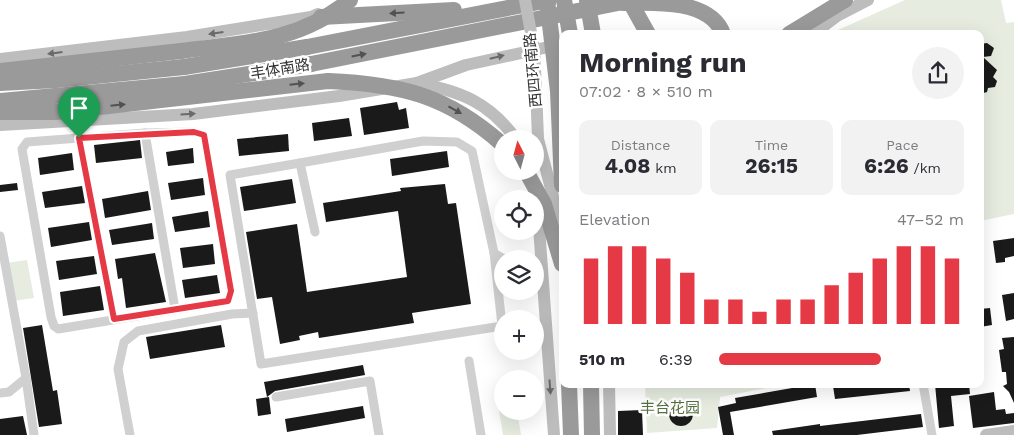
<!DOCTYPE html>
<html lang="en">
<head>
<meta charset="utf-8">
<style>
	body { margin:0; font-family:"Work Sans","Noto Sans SC",sans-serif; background:#f2f2f3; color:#2b2b33; height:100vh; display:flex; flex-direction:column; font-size:19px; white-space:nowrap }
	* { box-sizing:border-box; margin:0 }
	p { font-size:16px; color:#7c7c81 }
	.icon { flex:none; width:28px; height:28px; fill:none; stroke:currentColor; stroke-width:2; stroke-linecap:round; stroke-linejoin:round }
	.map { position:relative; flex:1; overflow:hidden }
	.details { position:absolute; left:559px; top:30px; width:425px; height:358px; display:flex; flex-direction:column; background:#fff; border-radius:10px; box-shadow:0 5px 20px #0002 }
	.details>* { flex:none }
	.needle { width:32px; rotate:354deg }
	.controls { position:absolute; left:494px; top:130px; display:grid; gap:10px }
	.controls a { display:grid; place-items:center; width:50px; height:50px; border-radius:50%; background:#fff; box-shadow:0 5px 20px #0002; font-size:25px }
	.pin { position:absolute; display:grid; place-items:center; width:42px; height:42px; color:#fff; margin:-51px -21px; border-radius:50% 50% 50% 0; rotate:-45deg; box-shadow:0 0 5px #0007 }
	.pin .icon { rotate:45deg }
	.round { display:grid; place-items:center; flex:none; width:52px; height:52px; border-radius:26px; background:#f2f2f3 }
	.head { display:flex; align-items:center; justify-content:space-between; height:85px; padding:0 20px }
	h1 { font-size:28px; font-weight:700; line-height:38px }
	.metrics { display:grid; grid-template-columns:repeat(3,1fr); gap:8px; height:85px; padding:5px 20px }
	.metrics div { display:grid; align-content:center; border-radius:10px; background:#f2f2f3; text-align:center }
	.metrics b { font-size:21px; font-weight:700 }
	.metrics small { font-size:14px; font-weight:400 }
	.metrics p { font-size:14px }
	.chart { height:140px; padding:10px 20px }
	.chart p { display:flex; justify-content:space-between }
	.chart svg { width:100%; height:90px; margin-top:5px; stroke:#e63946; stroke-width:6 }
	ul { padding:0 20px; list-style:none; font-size:16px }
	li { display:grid; grid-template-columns:80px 60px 1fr; align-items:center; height:38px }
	li i { height:12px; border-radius:6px; background:#e63946 }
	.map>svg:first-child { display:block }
	.green { fill:#e6ecdf }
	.building { fill:#1a1a1a }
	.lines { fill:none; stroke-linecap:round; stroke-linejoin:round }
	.street { stroke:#d0d0d0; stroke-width:9 }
	.secondary { stroke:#bdbdbd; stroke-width:12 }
	.highway { stroke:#9a9a9a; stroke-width:16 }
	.secondary-bridge { stroke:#bdbdbd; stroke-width:12 }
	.highway-bridge { stroke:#9a9a9a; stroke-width:16 }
	.oneway { fill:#525252 }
	.oneway2 { fill:#6a6a6a }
	.route-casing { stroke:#fff; stroke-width:10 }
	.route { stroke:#e63946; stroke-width:6 }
	.labels { text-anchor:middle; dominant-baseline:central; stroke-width:5; stroke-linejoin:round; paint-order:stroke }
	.street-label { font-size:15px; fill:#333; stroke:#fff }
	.park-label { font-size:15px; fill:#56703f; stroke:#fff }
</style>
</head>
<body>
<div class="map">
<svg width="1014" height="435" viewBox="0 0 1014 435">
	<rect width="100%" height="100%" fill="#fff"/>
	<g class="green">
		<path d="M 905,0 L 1001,0 L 1006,23 L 1014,22 L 1014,214 L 980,221 L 980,34 L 829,34 Z"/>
		<path d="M 27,260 L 34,298 L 13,301 L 7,263 Z"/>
		<path d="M 645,384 L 766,384 L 766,388 L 720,397 L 717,428 L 647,433 Z"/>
		<path d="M 499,411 L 517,411 L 521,435 L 503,435 Z"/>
	</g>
	<g class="building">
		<path d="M 987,43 L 994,48 L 991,56 L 983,57 L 997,70 L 993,77 L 997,81 L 995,87 L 988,88 L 987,92 L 980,94 L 980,44 Z"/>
		<path d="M 397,102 L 399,110 L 406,108 L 409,128 L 364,135 L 360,108 Z"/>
		<path d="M 349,118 L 352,136 L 314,141 L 312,123 Z"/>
		<path d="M 288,134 L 289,151 L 239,156 L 237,139 Z"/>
		<path d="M 140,140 L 142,158 L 96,163 L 94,145 Z"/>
		<path d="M 193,148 L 194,163 L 168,166 L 166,152 Z"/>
		<path d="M 447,151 L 449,167 L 392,176 L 390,159 Z"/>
		<path d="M 72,153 L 74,170 L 40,175 L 38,158 Z"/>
		<path d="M 203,178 L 205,195 L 171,200 L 168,183 Z"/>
		<path d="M 292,179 L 296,203 L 244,211 L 240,187 Z"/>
		<path d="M 17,183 L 18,190 L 0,192 L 0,185 Z"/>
		<path d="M 445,184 L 448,204 L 456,203 L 471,304 L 412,313 L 414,323 L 319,338 L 318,332 L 299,336 L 300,340 L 280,344 L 272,297 L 257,299 L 246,232 L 297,224 L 307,292 L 407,277 L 398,211 L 326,222 L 323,203 L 401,191 L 400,188 Z"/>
		<path d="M 82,186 L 85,203 L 45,208 L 42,192 Z"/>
		<path d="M 148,191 L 151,210 L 105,218 L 102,199 Z"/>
		<path d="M 208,211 L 210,227 L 175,232 L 172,217 Z"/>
		<path d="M 89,222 L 92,240 L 51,247 L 48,228 Z"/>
		<path d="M 152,223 L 154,239 L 112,245 L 109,230 Z"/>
		<path d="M 1014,238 L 1014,256 L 1005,258 L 1005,262 L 996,263 L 993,241 Z"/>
		<path d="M 213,244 L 215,264 L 183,268 L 180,248 Z"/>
		<path d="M 155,253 L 166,302 L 126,308 L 122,278 L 118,279 L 115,259 Z"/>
		<path d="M 94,256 L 97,274 L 59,280 L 56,261 Z"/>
		<path d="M 217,275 L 220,293 L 185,298 L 182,280 Z"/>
		<path d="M 100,286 L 104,310 L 63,316 L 60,292 Z"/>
		<path d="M 1014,293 L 1014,319 L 1006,321 L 1002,295 Z"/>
		<path d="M 990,308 L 992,325 L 980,327 L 980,309 Z"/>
		<path d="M 42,325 L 53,391 L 57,390 L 62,424 L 39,427 L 23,328 Z"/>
		<path d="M 221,325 L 225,347 L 150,359 L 146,337 Z"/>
		<path d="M 1014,337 L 1014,403 L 1009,392 L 1003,386 L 1007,384 L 1006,372 L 1002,372 L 999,350 L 1004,349 L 1002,338 Z"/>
		<path d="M 363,365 L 365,375 L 275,391 L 267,397 L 264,382 Z"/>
		<path d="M 815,384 L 817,397 L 730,412 L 734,435 L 723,435 L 718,407 L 736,403 L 735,398 Z"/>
		<path d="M 853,384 L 909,384 L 910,391 L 835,399 L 833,386 Z"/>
		<path d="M 935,384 L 969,384 L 970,394 L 951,396 L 954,426 L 939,428 Z"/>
		<path d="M 994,392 L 996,410 L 1005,409 L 1006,414 L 1014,413 L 1014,423 L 973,428 L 969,396 Z"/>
		<path d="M 269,397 L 271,414 L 258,416 L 256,399 Z"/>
		<circle cx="681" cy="414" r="12"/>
		<path d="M 363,406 L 365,418 L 287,432 L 285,419 Z"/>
		<path d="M 642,410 L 643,435 L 618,435 L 618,411 Z"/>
		<path d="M 921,414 L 923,427 L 857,435 L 773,435 L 772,431 L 820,424 L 820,426 Z"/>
		<path d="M 23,416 L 27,435 L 0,435 L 0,419 Z"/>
	</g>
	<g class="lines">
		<g class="street">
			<path d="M 76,122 L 114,319"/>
			<path d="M 195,132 L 204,135 L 231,291 L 228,301 L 58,329 L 54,326 L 51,317 L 22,149 L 27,142 L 145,133 Z"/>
			<path d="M 145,133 L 175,309"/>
			<path d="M 300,163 L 230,175 L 261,364 L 502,326"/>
			<path d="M 315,232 L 300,163 L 423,141 L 457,142 L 472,151 L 494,253 L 504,259"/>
			<path d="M 0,236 L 26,378 L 9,392 L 0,393"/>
			<path d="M 494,253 L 502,325"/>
			<path d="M 469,361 L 481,435"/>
			<path d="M 26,378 L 34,435"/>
			<path d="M 923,384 L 932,435"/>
			<path d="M 276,397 L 370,381 L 379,435"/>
			<path d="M 130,435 L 118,369 L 124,342 L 138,331 L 232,314 L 253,313"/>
		</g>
		<g class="secondary">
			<path d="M 813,34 L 837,16 L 868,0"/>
			<path d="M 0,59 L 187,37 L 311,17 L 318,14"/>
			<path d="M 417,83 C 460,91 489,102 516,139"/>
			<path d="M 536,88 L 538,139 L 561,227 L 562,250"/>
			<path d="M 0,125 L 193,114 L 339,96 L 417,83 L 466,65 L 562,44"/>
			<path d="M 535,206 L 539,227 L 554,435"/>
			<path d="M 609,384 L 610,435"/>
			<path d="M 986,435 L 1014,431"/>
		</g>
		<g class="highway">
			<path d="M 623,3 C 656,2 711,0 723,34"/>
			<path d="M 321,17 L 454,10"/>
			<path d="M 307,47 L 549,0"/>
			<path d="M 311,64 L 633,0"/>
			<path d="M 0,71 L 181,51"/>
			<path d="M 0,83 L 56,80 L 184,67"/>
			<path d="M 0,101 L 185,84"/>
			<path d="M 569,384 L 571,435"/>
			<path d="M 591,384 L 592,435"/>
		</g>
		<path class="secondary-bridge" d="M 525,0 L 534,49 L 536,88"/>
		<g class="highway-bridge">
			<path d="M 547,0 L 558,91 L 562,185"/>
			<path d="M 564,0 L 570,34"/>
			<path d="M 587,0 L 593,34"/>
			<path d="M 629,0 L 648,34"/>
			<path d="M 789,34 L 845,0"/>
			<path d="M 181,51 C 244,43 299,42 350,0"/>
			<path d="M 184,67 L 307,47"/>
			<path d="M 185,84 L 311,64"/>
			<path d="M 0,112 L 56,112 L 328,81 C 400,84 447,95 502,144"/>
			<path d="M 526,171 L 544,204 L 562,264"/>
		</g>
	</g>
	<defs><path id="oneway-solid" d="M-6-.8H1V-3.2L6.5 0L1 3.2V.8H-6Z" transform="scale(1.25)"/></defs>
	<g class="oneway">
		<use href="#oneway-solid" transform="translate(397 13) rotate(177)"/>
		<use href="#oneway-solid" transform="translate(359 55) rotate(-11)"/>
		<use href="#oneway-solid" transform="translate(297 84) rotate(-6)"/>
		<use href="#oneway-solid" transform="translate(118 105) rotate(-6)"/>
		<use href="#oneway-solid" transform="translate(455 110) rotate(29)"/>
	</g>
	<g class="oneway2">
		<use href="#oneway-solid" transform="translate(216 33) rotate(172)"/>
		<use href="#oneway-solid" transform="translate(55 53) rotate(173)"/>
		<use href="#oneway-solid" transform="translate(497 57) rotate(-14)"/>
		<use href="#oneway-solid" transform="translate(188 114) rotate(-4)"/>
		<use href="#oneway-solid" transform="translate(550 387) rotate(86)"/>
	</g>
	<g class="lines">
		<g class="route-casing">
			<path id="route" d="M 194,132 L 204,135 L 231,291 L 228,301 L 114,319 L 79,138 Z"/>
		</g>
		<use href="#route" class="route"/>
	</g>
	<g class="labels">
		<g class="street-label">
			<text transform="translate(280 69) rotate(-9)">丰体南路</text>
			<text transform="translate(533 70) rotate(-95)">西四环南路</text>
		</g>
		<g class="park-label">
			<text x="670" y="408">丰台花园</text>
		</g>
	</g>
</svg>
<div class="controls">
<a><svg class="needle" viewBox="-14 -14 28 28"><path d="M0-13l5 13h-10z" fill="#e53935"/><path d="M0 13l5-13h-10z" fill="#7c7c81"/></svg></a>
<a><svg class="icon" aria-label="locate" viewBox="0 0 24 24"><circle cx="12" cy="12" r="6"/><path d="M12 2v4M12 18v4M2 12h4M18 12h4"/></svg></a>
<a><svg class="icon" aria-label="layers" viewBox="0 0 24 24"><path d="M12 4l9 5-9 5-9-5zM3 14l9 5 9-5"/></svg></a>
<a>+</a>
<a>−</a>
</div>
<div class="pin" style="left:79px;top:138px;background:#1e9e55"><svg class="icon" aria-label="arrive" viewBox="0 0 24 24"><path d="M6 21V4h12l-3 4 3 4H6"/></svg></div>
<section class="details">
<div class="head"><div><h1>Morning run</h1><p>07:02 · 8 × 510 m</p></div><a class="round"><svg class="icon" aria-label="share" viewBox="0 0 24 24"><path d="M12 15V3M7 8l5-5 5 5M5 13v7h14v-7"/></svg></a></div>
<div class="metrics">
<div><p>Distance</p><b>4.08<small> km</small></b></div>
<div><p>Time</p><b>26:15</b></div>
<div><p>Pace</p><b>6:26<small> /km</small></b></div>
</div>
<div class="chart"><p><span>Elevation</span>47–52 m</p>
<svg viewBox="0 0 160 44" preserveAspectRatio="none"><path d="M5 44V12M15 44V6M25 44V6M35 44V12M45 44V19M55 44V32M65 44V32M75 44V38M85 44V32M95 44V32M105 44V25M115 44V19M125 44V12M135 44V6M145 44V6M155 44V12"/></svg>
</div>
<ul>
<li><b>510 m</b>6:39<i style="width:66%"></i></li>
</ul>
</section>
</div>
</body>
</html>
